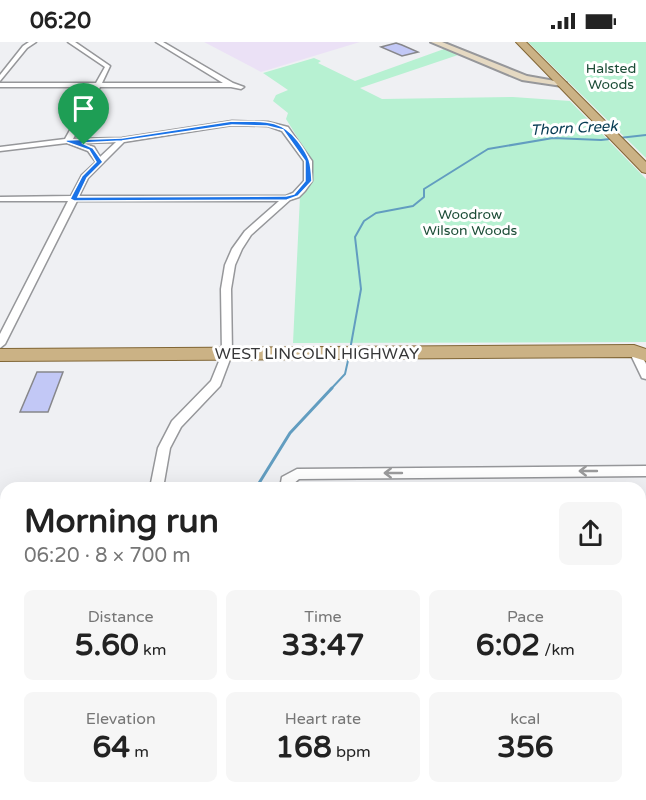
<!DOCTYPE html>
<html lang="en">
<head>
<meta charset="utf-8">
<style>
	body { margin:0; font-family:"Varela Round",sans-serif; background:#f6f6f6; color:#222; height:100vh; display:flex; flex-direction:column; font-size:22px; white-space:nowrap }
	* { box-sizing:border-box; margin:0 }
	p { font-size:20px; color:#767676 }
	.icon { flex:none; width:33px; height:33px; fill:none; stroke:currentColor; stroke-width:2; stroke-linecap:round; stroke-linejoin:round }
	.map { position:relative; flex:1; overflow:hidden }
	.sheet { position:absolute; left:0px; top:440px; width:646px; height:320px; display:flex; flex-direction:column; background:#fff; border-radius:18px 18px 0 0; box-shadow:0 6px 24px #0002 }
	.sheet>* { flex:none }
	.pin { position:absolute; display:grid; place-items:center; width:51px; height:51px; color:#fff; margin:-62px -26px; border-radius:50% 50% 50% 0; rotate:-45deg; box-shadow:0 0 6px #0007 }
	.pin .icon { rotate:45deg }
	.round { display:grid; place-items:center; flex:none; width:63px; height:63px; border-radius:9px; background:#f6f6f6 }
	.headline { display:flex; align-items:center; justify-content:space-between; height:102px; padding:0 24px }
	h1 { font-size:33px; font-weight:700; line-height:45px }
	.stats { display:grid; grid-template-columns:repeat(3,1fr); gap:9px; height:102px; padding:6px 24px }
	.stats div { display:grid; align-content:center; border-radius:9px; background:#f6f6f6; text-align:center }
	.stats b { font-size:30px; font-weight:700 }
	.stats small { font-size:16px; font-weight:400 }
	.stats p { font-size:16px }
	.status { display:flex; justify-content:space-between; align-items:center; height:42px; padding:0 30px; background:#fff; direction:ltr }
	.status svg { height:16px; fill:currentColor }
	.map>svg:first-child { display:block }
	.education { fill:#ebe1f6 }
	.green { fill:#b7f1d2 }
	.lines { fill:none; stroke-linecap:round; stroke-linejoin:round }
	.stream-far2 { stroke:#629dc0; stroke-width:2 }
	.stream-far1 { stroke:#629dc0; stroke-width:3 }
	.stream { stroke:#629dc0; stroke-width:4 }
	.building { fill:#c2c8f6; stroke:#87878b; stroke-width:1.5 }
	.minor-casing { stroke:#96979a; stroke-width:3 }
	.secondary-casing { stroke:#96979a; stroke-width:4 }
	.primary-casing { stroke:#816635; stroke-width:2 }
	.minor { fill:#fff; fill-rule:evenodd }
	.secondary { fill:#e5d9c2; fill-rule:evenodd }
	.primary { fill:#cbb285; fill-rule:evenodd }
	.oneway { stroke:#9b9b9c }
	.route { fill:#1a73e8; stroke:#fff; stroke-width:1.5; fill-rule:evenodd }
	.labels { text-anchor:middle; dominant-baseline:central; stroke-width:6; stroke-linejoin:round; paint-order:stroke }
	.far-park-label { font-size:14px; fill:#1b4c36; stroke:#fff }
	.far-water-label { font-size:15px; font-style:italic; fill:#053a52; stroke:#fff }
	.street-label { font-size:16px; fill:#373738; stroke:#fff }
</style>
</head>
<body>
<div class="status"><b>06:20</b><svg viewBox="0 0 49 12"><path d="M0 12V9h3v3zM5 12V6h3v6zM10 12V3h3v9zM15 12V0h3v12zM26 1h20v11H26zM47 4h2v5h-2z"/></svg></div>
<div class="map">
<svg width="646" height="758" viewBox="0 0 646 758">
	<rect width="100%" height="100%" fill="#eff0f3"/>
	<path class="education" d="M 204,0 L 360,0 L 261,30 Z"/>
	<g class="green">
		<path d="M 528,0 L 646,0 L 646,116 Z"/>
		<path d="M 444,7 L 458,13 L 360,46 L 382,57 L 513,55 L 570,59 L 646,137 L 646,300 L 293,301 L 300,154 L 306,148 L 309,114 L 286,77 L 288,71 L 273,59 L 276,53 L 288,48 L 263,31 L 314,16 L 321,19 L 318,21 L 355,39 Z"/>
	</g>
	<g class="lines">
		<g class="stream-far2">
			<path d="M 350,308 L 361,247 L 355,195 L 364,179 L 376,171 L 413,164 L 424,155 L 424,147 L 488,107 L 553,96 L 601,98 L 646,93"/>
			<path d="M 330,348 L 345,332 L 349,314"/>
		</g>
		<path class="stream-far1" d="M 256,446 L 290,391 L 332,346"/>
		<path class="stream" d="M 101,758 L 103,753"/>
	</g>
	<g class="building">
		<path d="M 396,1 L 402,3 L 418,10 L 402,14 L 381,5 Z"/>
		<path d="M 37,330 L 63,330 L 48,370 L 20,370 Z"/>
	</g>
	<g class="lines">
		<g class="minor-casing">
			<g id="minor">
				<path d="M 29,0 L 36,0 L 27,6 L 0,39 L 0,33 L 23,4 Z"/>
				<path d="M 68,0 L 75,0 L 110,24 L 102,41 L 223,41 L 156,0 L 163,0 L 233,41 L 244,45 L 241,47 L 231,45 L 100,45 L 73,97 L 122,96 L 232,79 L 268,80 L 288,85 L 312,119 L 312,139 L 305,149 L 299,155 L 290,158 L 251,193 L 242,207 L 235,223 L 231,247 L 232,312 L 220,344 L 181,385 L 170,406 L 163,446 L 150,446 L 158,406 L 172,379 L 211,339 L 222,312 L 221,247 L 225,223 L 232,207 L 245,189 L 279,159 L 77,159 L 5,302 L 0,306 L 0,292 L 68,159 L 0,159 L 0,155 L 71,154 L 82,133 L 96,120 L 88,109 L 67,101 L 0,109 L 0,105 L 65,97 L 94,45 L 0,45 L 0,41 L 96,41 L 105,25 ZM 232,83 L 268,84 L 282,89 L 304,119 L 304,139 L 293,151 L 286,154 L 79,154 L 88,136 L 124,100 ZM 116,100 L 100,115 L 94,105 L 81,101 Z"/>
				<path d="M 634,305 L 638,306 L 646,322 L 646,337 L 642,336 L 629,309 Z"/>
				<path d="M 646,424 L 646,434 L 299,437 L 293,442 L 293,446 L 280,446 L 282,435 L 297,427 Z"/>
				<rect x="640" y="598" width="6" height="16"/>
				<rect x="0" y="603" width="6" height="16"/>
				<path d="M 6,638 L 6,659 L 0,661 L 0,640 Z"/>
				<rect x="265" y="753" width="18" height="5"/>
				<path d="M 541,753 L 559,753 L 560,758 L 542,758 Z"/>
			</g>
		</g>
		<g class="secondary-casing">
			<path id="secondary" d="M 431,0 L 442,0 L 527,34 L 566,41 L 562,44 L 522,38 Z"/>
		</g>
		<g class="primary-casing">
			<g id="primary">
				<path d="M 516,0 L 526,0 L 646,120 L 646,131 L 642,130 Z"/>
				<path d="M 634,303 L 646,307 L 646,319 L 633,315 L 0,319 L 0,307 Z"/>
			</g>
		</g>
		<use href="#minor" class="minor"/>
		<use href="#secondary" class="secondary"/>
		<use href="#primary" class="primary"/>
	</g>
	<defs><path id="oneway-shaft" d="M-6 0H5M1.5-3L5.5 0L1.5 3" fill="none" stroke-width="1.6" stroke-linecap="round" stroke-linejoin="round" transform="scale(1.5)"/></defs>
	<g class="oneway">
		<use href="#oneway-shaft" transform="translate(588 429) rotate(180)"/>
		<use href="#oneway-shaft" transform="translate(393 431) rotate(180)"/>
	</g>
	<path class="route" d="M 232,79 C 260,80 280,75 298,99 C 310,115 311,120 312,139 L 298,154 L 287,158 L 74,159 L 70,157 L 82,134 L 96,120 L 89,108 L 66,100 L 66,98 L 122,96 ZM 232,83 L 267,84 L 283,88 L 305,119 L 305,139 L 294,152 L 286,154 L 78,155 L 87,136 L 103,120 L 93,106 L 82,101 L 122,99 Z"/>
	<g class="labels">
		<g class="far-park-label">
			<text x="611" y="26">Halsted<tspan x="611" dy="16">Woods</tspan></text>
			<text x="470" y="172">Woodrow<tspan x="470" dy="16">Wilson Woods</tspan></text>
		</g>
		<g class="far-water-label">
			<text transform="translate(574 86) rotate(-3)">Thorn Creek</text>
		</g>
		<g class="street-label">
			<text x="317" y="312">WEST LINCOLN HIGHWAY</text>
		</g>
	</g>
</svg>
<div class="pin" style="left:84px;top:103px;background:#1e9e55"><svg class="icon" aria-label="arrive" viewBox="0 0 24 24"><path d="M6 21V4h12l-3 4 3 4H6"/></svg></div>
<section class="sheet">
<div class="headline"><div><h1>Morning run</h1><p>06:20 · 8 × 700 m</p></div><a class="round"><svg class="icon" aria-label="share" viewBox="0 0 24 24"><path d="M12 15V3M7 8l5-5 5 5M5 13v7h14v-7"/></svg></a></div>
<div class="stats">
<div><p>Distance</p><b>5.60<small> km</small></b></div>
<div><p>Time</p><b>33:47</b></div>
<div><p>Pace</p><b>6:02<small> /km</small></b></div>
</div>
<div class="stats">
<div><p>Elevation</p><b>64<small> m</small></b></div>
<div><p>Heart rate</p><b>168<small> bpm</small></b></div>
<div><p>kcal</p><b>356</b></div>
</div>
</section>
</div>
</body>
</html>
